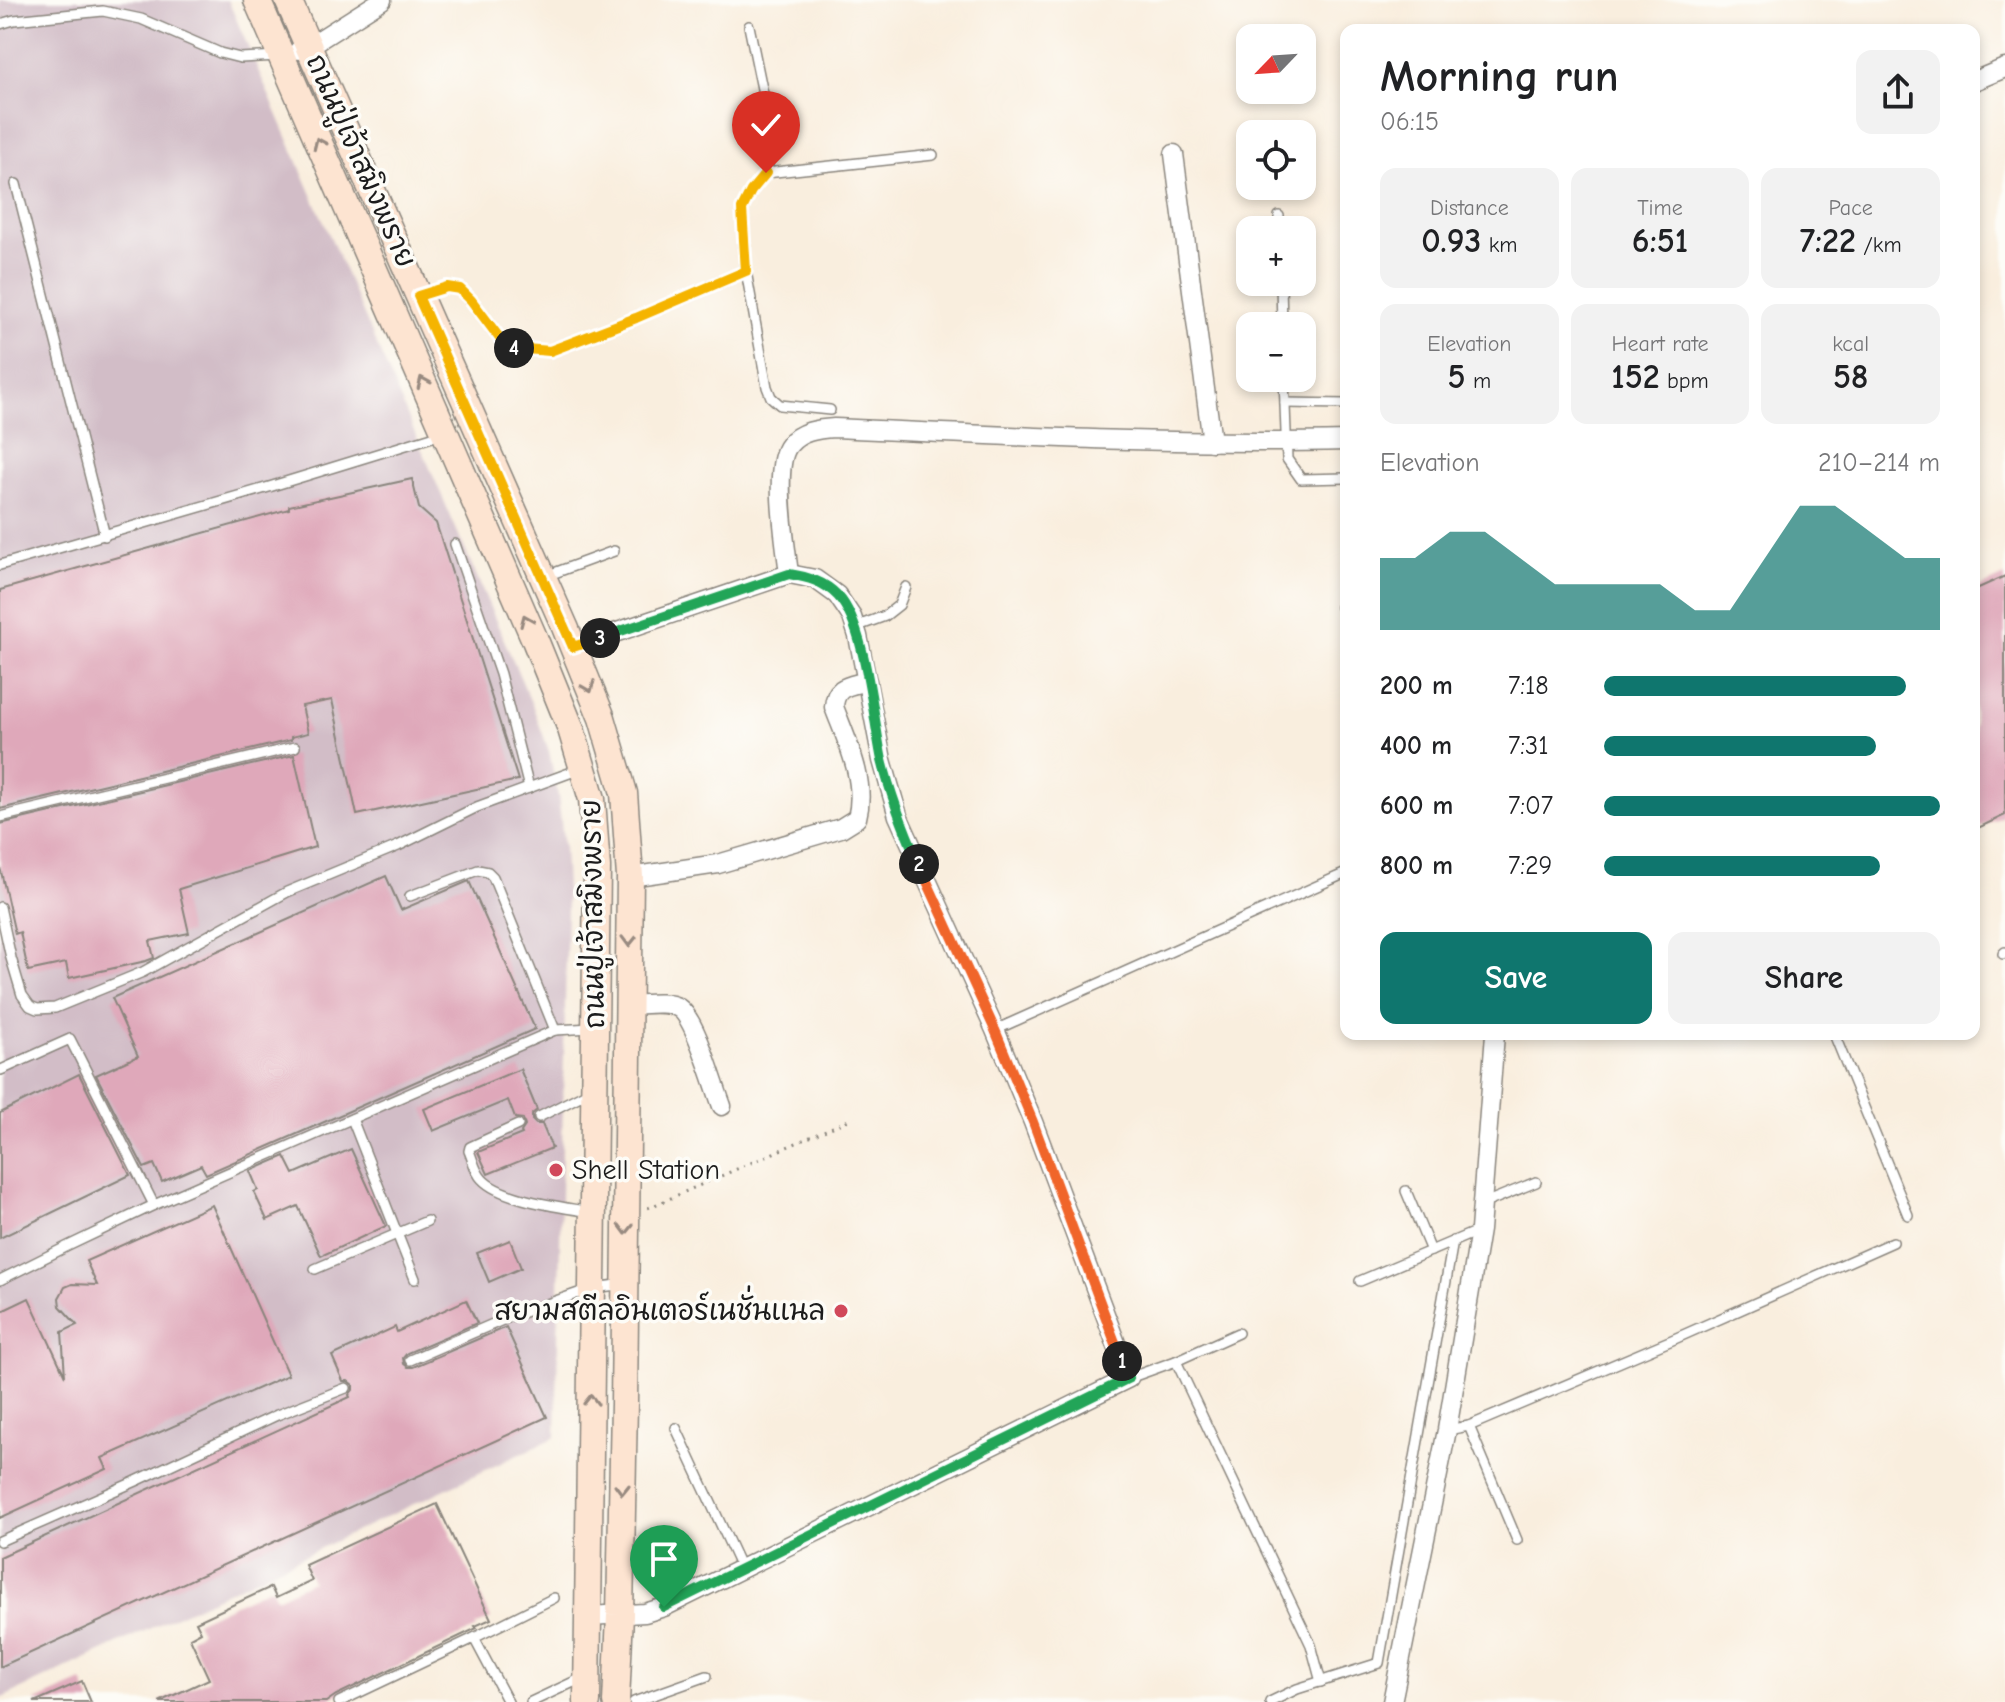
<!DOCTYPE html>
<html lang="en">
<head>
<meta charset="utf-8">
<style>
	body { margin:0; font-family:"Comic Neue","Playpen Sans Thai",sans-serif; background:#f2f2f2; color:#202124; height:100vh; display:flex; flex-direction:column; font-size:30px; white-space:nowrap }
	* { box-sizing:border-box; margin:0 }
	p { font-size:26px; color:#757577 }
	.icon { flex:none; width:44px; height:44px; fill:none; stroke:currentColor; stroke-width:2; stroke-linecap:round; stroke-linejoin:round }
	.map { position:relative; flex:1; overflow:hidden }
	.panel { position:absolute; left:1340px; top:24px; width:640px; height:1016px; display:flex; flex-direction:column; background:#fff; border-radius:16px; box-shadow:0 4px 12px #0003 }
	.panel>* { flex:none }
	.needle { width:52px; rotate:245deg }
	.fabs { position:absolute; left:1236px; top:24px; display:grid; gap:16px }
	.fabs a { display:grid; place-items:center; width:80px; height:80px; border-radius:16px; background:#fff; box-shadow:0 4px 12px #0003; font-size:40px }
	.pin { position:absolute; display:grid; place-items:center; width:68px; height:68px; color:#fff; margin:-82px -34px; border-radius:50% 50% 50% 0; rotate:-45deg; box-shadow:0 0 8px #0007 }
	.pin .icon { rotate:45deg }
	.km { position:absolute; width:40px; height:40px; margin:-20px; border-radius:50%; background:#222; color:#fff; font-size:22px; line-height:40px; text-align:center }
	.round { display:grid; place-items:center; flex:none; width:84px; height:84px; border-radius:16px; background:#f2f2f2 }
	.head { display:flex; align-items:center; justify-content:space-between; height:136px; padding:0 40px }
	h1 { font-size:44px; font-weight:600; line-height:60px }
	.metrics { display:grid; grid-template-columns:repeat(3,1fr); gap:12px; height:136px; padding:8px 40px }
	.metrics div { display:grid; align-content:center; border-radius:16px; background:#f2f2f2; text-align:center }
	.metrics b { font-size:34px; font-weight:600 }
	.metrics small { font-size:22px; font-weight:400 }
	.metrics p { font-size:22px }
	.chart { height:224px; padding:16px 40px }
	.chart p { display:flex; justify-content:space-between }
	.chart svg { width:100%; height:144px; margin-top:8px; fill:#0f766e; opacity:.7 }
	.primary-button { display:flex; gap:16px; margin-top:auto; padding:16px 40px }
	.primary-button a { flex:1; height:92px; border-radius:16px; background:#0f766e; color:#fff; font-size:32px; font-weight:600; line-height:92px; text-align:center }
	.primary-button a+a { background:#f2f2f2; color:#202124 }
	ul { padding:0 40px; list-style:none; font-size:26px }
	li { display:grid; grid-template-columns:128px 96px 1fr; align-items:center; height:60px }
	li i { height:20px; border-radius:10px; background:#0f766e }
	.map>svg:first-child { display:block }
	.industrial { fill:#d2bdc7 }
	.building { fill:#dfa8ba }
	.lines { fill:none; stroke-linecap:round; stroke-linejoin:round }
	.service-casing { stroke:#8a857d; stroke-width:12 }
	.minor-casing { stroke:#8a857d; stroke-width:21 }
	.secondary-casing { stroke:#8a857d; stroke-width:29 }
	.path { stroke:#8a857d; stroke-width:3; stroke-dasharray:2 6; stroke-linecap:butt }
	.service { stroke:#fff; stroke-width:9 }
	.minor { stroke:#fff; stroke-width:18 }
	.secondary { stroke:#fde4d1; stroke-width:26 }
	.oneway { stroke:#988a80 }
	.split-1-casing { stroke:#fff; stroke-width:16 }
	.split-2-casing { stroke:#fff; stroke-width:16 }
	.split-3-casing { stroke:#fff; stroke-width:16 }
	.split-4-casing { stroke:#fff; stroke-width:16 }
	.split-5-casing { stroke:#fff; stroke-width:16 }
	.split-1 { stroke:#22a559; stroke-width:10 }
	.split-2 { stroke:#f0652b; stroke-width:10 }
	.split-3 { stroke:#22a559; stroke-width:10 }
	.split-4 { stroke:#f5b400; stroke-width:10 }
	.split-5 { stroke:#f5b400; stroke-width:10 }
	.poi-dot { fill:#d1495b; stroke:#fdfcf7; stroke-width:3 }
	.labels { text-anchor:middle; dominant-baseline:central; stroke-width:7; stroke-linejoin:round; paint-order:stroke }
	.street-label { font-size:28px; fill:#1c1c1c; stroke:#fdfcf7 }
	.poi-label { font-size:28px; fill:#1c1c1c; stroke:#fdfcf7; text-anchor:start }
</style>
</head>
<body>
<div class="map">
<svg width="2005" height="1702" viewBox="0 0 2005 1702">
	<rect width="100%" height="100%" fill="#fdfcf7"/>
	<filter id="ink" filterUnits="userSpaceOnUse"><feTurbulence type="fractalNoise" baseFrequency=".0125" numOctaves="2"/><feDisplacementMap in="SourceGraphic" scale="16" xChannelSelector="R" yChannelSelector="G"/><feConvolveMatrix kernelMatrix="1 2 1 2 8 2 1 2 1" color-interpolation-filters="sRGB"/></filter>
	<filter id="wash" filterUnits="userSpaceOnUse"><feTurbulence type="fractalNoise" baseFrequency=".006" numOctaves="4" result="noise"/><feDisplacementMap in="SourceGraphic" scale="32" xChannelSelector="R" yChannelSelector="G"/><feGaussianBlur stdDeviation="1.8" result="paint"/><feColorMatrix in="noise" values="0 0 0 0 0 0 0 0 0 0 0 0 0 0 0 0 0 1.4 0 .05"/><feComposite in="paint" operator="in"/></filter>
	<g filter="url(#wash)">
		<rect width="100%" height="100%" fill="#f9eede"/>
		<path class="industrial" d="M 0,0 L 228,0 L 533,707 L 549,751 L 558,796 L 564,848 L 567,908 L 556,1437 L 0,1699 Z"/>
		<g id="blocks">
			<g class="building">
				<path d="M 412,479 L 419,508 L 436,523 L 518,780 L 357,815 L 332,700 L 302,706 L 308,733 L 291,737 L 291,740 L 0,809 L 0,590 L 289,509 L 289,506 Z"/>
				<path d="M 2005,576 L 2005,815 L 1974,830 L 1974,590 Z"/>
				<path d="M 294,755 L 315,847 L 179,889 L 189,933 L 150,941 L 154,958 L 146,961 L 69,978 L 66,963 L 28,971 L 20,932 L 15,934 L 0,867 L 0,824 Z"/>
				<path d="M 386,876 L 401,910 L 469,881 L 535,1029 L 206,1174 L 201,1165 L 162,1182 L 154,1164 L 144,1168 L 96,1075 L 138,1056 L 112,998 Z"/>
				<path d="M 520,1069 L 537,1110 L 532,1114 L 532,1120 L 536,1124 L 542,1124 L 552,1148 L 488,1174 L 478,1152 L 522,1134 L 521,1132 L 525,1126 L 523,1119 L 515,1118 L 508,1100 L 433,1131 L 424,1109 Z"/>
				<path d="M 79,1074 L 130,1175 L 0,1238 L 0,1113 Z"/>
				<path d="M 351,1149 L 386,1226 L 321,1256 L 298,1206 L 267,1220 L 254,1192 L 258,1190 L 250,1171 L 285,1156 L 294,1174 Z"/>
				<path d="M 212,1205 L 288,1375 L 102,1458 L 107,1469 L 0,1518 L 0,1312 L 29,1298 L 65,1376 L 62,1332 L 77,1325 L 60,1306 L 59,1298 L 65,1287 L 72,1284 L 97,1285 L 86,1261 Z"/>
				<path d="M 510,1240 L 521,1268 L 489,1282 L 477,1253 Z"/>
				<path d="M 466,1300 L 477,1323 L 407,1353 L 403,1358 L 404,1364 L 408,1367 L 413,1367 L 506,1327 L 547,1417 L 0,1667 L 0,1557 L 350,1397 L 349,1395 L 353,1390 L 353,1385 L 348,1381 L 343,1381 L 332,1356 L 395,1327 L 397,1332 Z"/>
				<path d="M 437,1504 L 491,1619 L 475,1626 L 477,1628 L 336,1695 L 326,1702 L 159,1702 L 209,1679 L 190,1638 L 201,1632 L 196,1622 L 271,1587 L 276,1598 L 312,1581 L 305,1565 Z"/>
				<path d="M 82,1681 L 91,1702 L 34,1702 Z"/>
			</g>
		</g>
	</g>
	<g filter="url(#ink)">
		<use href="#blocks" fill-opacity="0" stroke="#8a857d" stroke-width="2"/>
		<g class="lines">
			<g class="service-casing">
				<g id="service">
					<path d="M 0,24 L 14,20 L 103,11 L 141,19 L 220,53 L 240,58 L 279,56"/>
					<path d="M 749,26 L 767,113 L 771,149 L 766,173 L 751,191 L 742,209 L 746,271 L 767,387 L 771,397 L 780,405 L 830,410"/>
					<path d="M 766,173 L 933,155"/>
					<path d="M 16,184 L 105,536"/>
					<path d="M 1279,216 L 1279,230"/>
					<path d="M 1281,282 L 1282,326"/>
					<path d="M 422,295 L 447,287 L 460,289 L 471,300 L 501,340 L 514,348 L 550,351 L 636,318 L 746,271"/>
					<path d="M 1284,378 L 1287,459 L 1301,479 L 1346,478"/>
					<path d="M 1285,403 L 1346,404"/>
					<path d="M 455,544 L 500,674 L 529,788"/>
					<path d="M 0,565 L 269,487 L 442,434"/>
					<path d="M 546,576 L 614,551"/>
					<path d="M 1341,607 L 1346,607"/>
					<path d="M 855,627 L 885,616 L 899,605 L 906,587"/>
					<path d="M 0,817 L 295,747"/>
					<path d="M 410,896 L 478,870 L 488,872 L 493,877 L 555,1030"/>
					<path d="M 0,907 L 11,958 L 22,995 L 30,1006 L 37,1009 L 55,1008 L 143,972 L 287,892 L 398,846 L 477,807 L 580,769"/>
					<path d="M 2003,954 L 2005,952"/>
					<path d="M 995,1030 L 1346,873"/>
					<path d="M 1834,1034 L 1908,1215"/>
					<path d="M 1,1070 L 70,1039 L 154,1205"/>
					<path d="M 539,1117 L 590,1091"/>
					<path d="M 352,1119 L 415,1279"/>
					<path d="M 518,1125 L 470,1147 L 469,1151 C 473,1160 475,1172 482,1179 C 501,1200 563,1207 590,1212"/>
					<path d="M 1406,1191 L 1431,1251"/>
					<path d="M 1482,1204 L 1536,1182"/>
					<path d="M 315,1269 L 427,1221"/>
					<path d="M 0,1280 L 68,1246 L 154,1205 L 555,1030 L 592,1028"/>
					<path d="M 1360,1281 L 1480,1230"/>
					<path d="M 1238,1333 L 1176,1361 L 1311,1645 L 1321,1682"/>
					<path d="M 410,1360 L 507,1318 L 593,1288 L 625,1284"/>
					<path d="M 1129,1378 L 1176,1361"/>
					<path d="M 1469,1426 L 1517,1540"/>
					<path d="M 676,1428 L 742,1570"/>
					<path d="M 1447,1430 L 1469,1426 L 1672,1340 L 1893,1242"/>
					<path d="M 0,1541 L 134,1482 L 277,1415 L 346,1388"/>
					<path d="M 474,1638 L 554,1598"/>
					<path d="M 339,1702 L 474,1638 L 508,1702"/>
					<path d="M 531,1702 L 582,1678"/>
					<path d="M 634,1702 L 707,1676"/>
					<path d="M 1270,1702 L 1297,1689 L 1379,1663 L 1453,1241"/>
				</g>
			</g>
			<g class="minor-casing">
				<g id="minor">
					<path d="M 299,50 L 308,47 L 382,0"/>
					<path d="M 1974,81 L 2005,68"/>
					<path d="M 1174,154 L 1212,442"/>
					<path d="M 789,574 C 786,547 772,465 789,445 C 800,431 818,429 834,428 C 1005,436 1175,445 1346,441"/>
					<path d="M 573,647 L 789,574 L 815,579 L 837,595 L 852,617 L 858,636 L 882,760 L 898,816 L 995,1030 L 1033,1122 L 1129,1378 L 664,1607 L 645,1613 L 588,1616"/>
					<path d="M 630,877 L 718,864 L 841,828 L 857,818 C 867,781 847,742 834,707 C 835,685 850,686 867,681"/>
					<path d="M 628,1005 C 643,1005 666,1000 679,1008 C 696,1019 714,1086 722,1106"/>
					<path d="M 1392,1702 L 1447,1430 L 1480,1230 L 1495,1034"/>
				</g>
			</g>
			<g class="secondary-casing">
				<g id="secondary">
					<path d="M 257,0 L 535,640 L 571,729 L 592,799 L 597,868 L 587,1702"/>
					<path d="M 288,0 L 565,627 L 602,718 L 624,793 L 630,877 L 624,1404 L 620,1615 L 616,1702"/>
				</g>
			</g>
			<path class="path" d="M 648,1208 L 851,1119"/>
			<use href="#service" class="service"/>
			<use href="#minor" class="minor"/>
			<use href="#secondary" class="secondary"/>
		</g>
		<defs><path id="oneway-chevron" d="M-2-3.5L2.5 0L-2 3.5" fill="none" stroke-width="1.6" stroke-linecap="round" stroke-linejoin="round" transform="scale(2)"/></defs>
		<g class="oneway">
			<use href="#oneway-chevron" transform="translate(319 143) rotate(-114)"/>
			<use href="#oneway-chevron" transform="translate(423 382) rotate(-114)"/>
			<use href="#oneway-chevron" transform="translate(526 620) rotate(-113)"/>
			<use href="#oneway-chevron" transform="translate(589 687) rotate(68)"/>
			<use href="#oneway-chevron" transform="translate(629 941) rotate(91)"/>
			<use href="#oneway-chevron" transform="translate(626 1229) rotate(91)"/>
			<use href="#oneway-chevron" transform="translate(591 1400) rotate(-89)"/>
			<use href="#oneway-chevron" transform="translate(622 1489) rotate(91)"/>
		</g>
	</g>
	<g class="lines" filter="url(#ink)">
		<g class="split-1-casing">
			<path id="split-1" d="M 664,1607 L 1129,1378 L 1122,1361"/>
		</g>
		<g class="split-2-casing">
			<path id="split-2" d="M 919,864 L 995,1030 L 1033,1122 L 1122,1361"/>
		</g>
		<g class="split-3-casing">
			<path id="split-3" d="M 600,638 L 789,574 C 807,577 824,581 838,596 C 866,626 873,718 882,760 C 891,797 904,830 919,864"/>
		</g>
		<g class="split-4-casing">
			<path id="split-4" d="M 514,348 L 501,340 L 471,300 L 460,289 L 447,287 L 418,296 L 573,647 L 600,638"/>
		</g>
		<g class="split-5-casing">
			<path id="split-5" d="M 514,348 L 550,351 L 636,318 L 746,271 L 742,209 L 751,191 L 766,173"/>
		</g>
		<use href="#split-1" class="split-1"/>
		<use href="#split-2" class="split-2"/>
		<use href="#split-3" class="split-3"/>
		<use href="#split-4" class="split-4"/>
		<use href="#split-5" class="split-5"/>
	</g>
	<g class="poi-dot">
		<circle cx="556" cy="1170" r="8"/>
		<circle cx="841" cy="1311" r="8"/>
	</g>
	<g class="labels">
		<g class="street-label">
			<text transform="translate(361 161) rotate(66)">ถนนปู่เจ้าสมิงพราย</text>
			<text transform="translate(593 914) rotate(-91)">ถนนปู่เจ้าสมิงพราย</text>
		</g>
		<g class="poi-label">
			<text x="572" y="1170">Shell Station</text>
			<text x="825" y="1311" text-anchor="end">สยามสตีลอินเตอร์เนชั่นแนล</text>
		</g>
	</g>
</svg>
<div class="fabs">
<a><svg class="needle" viewBox="-14 -14 28 28"><path d="M0-13l5 13h-10z" fill="#e53935"/><path d="M0 13l5-13h-10z" fill="#757577"/></svg></a>
<a><svg class="icon" aria-label="locate" viewBox="0 0 24 24"><circle cx="12" cy="12" r="6"/><path d="M12 2v4M12 18v4M2 12h4M18 12h4"/></svg></a>
<a>+</a>
<a>−</a>
</div>
<div class="pin" style="left:664px;top:1607px;background:#1e9e55"><svg class="icon" aria-label="arrive" viewBox="0 0 24 24"><path d="M6 21V4h12l-3 4 3 4H6"/></svg></div>
<div class="pin" style="left:766px;top:173px;background:#d93025"><svg class="icon" aria-label="check" viewBox="0 0 24 24"><path d="M5 12l5 5 9-10"/></svg></div>
<b class="km" style="left:1122px;top:1361px">1</b>
<b class="km" style="left:919px;top:864px">2</b>
<b class="km" style="left:600px;top:638px">3</b>
<b class="km" style="left:514px;top:348px">4</b>
<section class="panel">
<div class="head"><div><h1>Morning run</h1><p>06:15</p></div><a class="round"><svg class="icon" aria-label="share" viewBox="0 0 24 24"><path d="M12 15V3M7 8l5-5 5 5M5 13v7h14v-7"/></svg></a></div>
<div class="metrics">
<div><p>Distance</p><b>0.93<small> km</small></b></div>
<div><p>Time</p><b>6:51</b></div>
<div><p>Pace</p><b>7:22<small> /km</small></b></div>
</div>
<div class="metrics">
<div><p>Elevation</p><b>5<small> m</small></b></div>
<div><p>Heart rate</p><b>152<small> bpm</small></b></div>
<div><p>kcal</p><b>58</b></div>
</div>
<div class="chart"><p><span>Elevation</span>210–214 m</p>
<svg viewBox="0 0 160 44" preserveAspectRatio="none"><path d="M0 44V22L10 22L20 14L30 14L40 22L50 30L60 30L70 30L80 30L90 38L100 38L110 22L120 6L130 6L140 14L150 22L160 22V44z"/></svg>
</div>
<ul>
<li><b>200 m</b>7:18<i style="width:90%"></i></li>
<li><b>400 m</b>7:31<i style="width:81%"></i></li>
<li><b>600 m</b>7:07<i style="width:100%"></i></li>
<li><b>800 m</b>7:29<i style="width:82%"></i></li>
</ul>
<div class="primary-button"><a>Save</a><a>Share</a></div>
</section>
</div>
</body>
</html>
